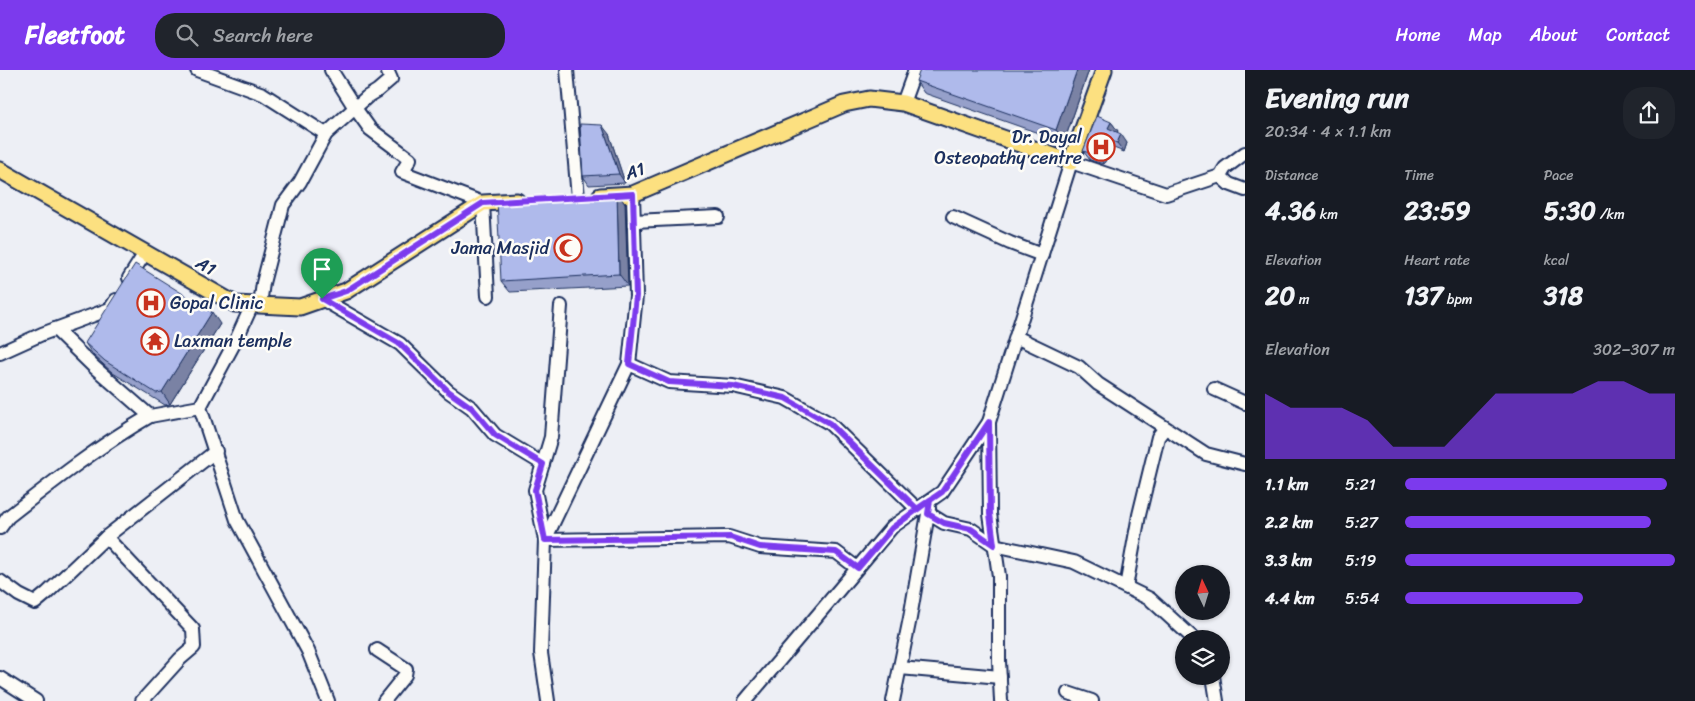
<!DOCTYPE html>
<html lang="en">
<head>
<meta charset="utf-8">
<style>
	body { margin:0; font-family:Sriracha,sans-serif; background:#20242c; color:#f1f3f6; height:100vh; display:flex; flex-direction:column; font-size:19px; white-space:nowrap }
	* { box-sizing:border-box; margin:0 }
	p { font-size:16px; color:#9ea1a6 }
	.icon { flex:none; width:28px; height:28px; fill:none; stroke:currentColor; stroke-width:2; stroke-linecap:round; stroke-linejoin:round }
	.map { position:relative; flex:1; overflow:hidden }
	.details { display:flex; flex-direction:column; background:#171b24; width:450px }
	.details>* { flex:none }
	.needle { width:32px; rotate:356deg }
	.tools { position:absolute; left:1175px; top:495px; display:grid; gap:10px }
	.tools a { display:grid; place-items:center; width:55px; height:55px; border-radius:50%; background:#171b24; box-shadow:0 1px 4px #0004; font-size:25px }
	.pin { position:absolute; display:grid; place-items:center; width:42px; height:42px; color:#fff; margin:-51px -21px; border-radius:50% 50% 50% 0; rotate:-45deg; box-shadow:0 0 5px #0007 }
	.pin .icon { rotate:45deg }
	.round { display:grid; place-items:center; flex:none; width:52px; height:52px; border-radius:20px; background:#20242c }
	.overview { display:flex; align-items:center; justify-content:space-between; height:85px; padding:0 20px }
	h1 { font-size:28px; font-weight:700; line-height:38px }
	.metrics { display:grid; grid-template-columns:repeat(3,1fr); gap:8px; height:85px; padding:5px 20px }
	.metrics div { display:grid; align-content:center }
	.metrics b { font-size:25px; font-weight:700 }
	.metrics small { font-size:14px; font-weight:400 }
	.metrics p { font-size:14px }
	.chart { height:140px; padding:10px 20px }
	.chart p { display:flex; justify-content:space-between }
	.chart svg { width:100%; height:90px; margin-top:5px; fill:#7c3aed; opacity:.7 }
	ul { padding:0 20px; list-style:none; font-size:16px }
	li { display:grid; grid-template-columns:80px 60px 1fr; align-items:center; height:38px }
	li i { height:12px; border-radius:6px; background:#7c3aed }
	header { display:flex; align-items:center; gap:30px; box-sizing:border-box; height:70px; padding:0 25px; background:#7c3aed; color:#fff }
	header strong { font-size:24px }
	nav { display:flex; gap:28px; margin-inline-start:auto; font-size:18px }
	.search { width:350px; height:45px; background:#20242c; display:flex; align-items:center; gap:12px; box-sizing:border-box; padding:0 18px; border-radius:20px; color:#9ea1a6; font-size:19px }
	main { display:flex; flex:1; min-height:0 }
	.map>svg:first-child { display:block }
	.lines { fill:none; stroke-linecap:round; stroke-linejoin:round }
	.minor-casing { stroke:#1b2f5e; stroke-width:16 }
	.major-casing { stroke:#1b2f5e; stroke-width:19 }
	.minor { stroke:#fdfcf7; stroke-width:12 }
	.major { stroke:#fce080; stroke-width:15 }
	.wall { fill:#96a0ca; stroke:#1b2f5e }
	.shaded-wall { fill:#7a82a4; stroke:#1b2f5e }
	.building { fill:#afbaeb; stroke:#1b2f5e }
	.route-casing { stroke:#fff; stroke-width:10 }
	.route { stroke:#7c3aed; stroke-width:6 }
	.labels { text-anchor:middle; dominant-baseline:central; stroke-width:5; stroke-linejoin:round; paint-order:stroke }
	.poi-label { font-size:18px; fill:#1b2f5e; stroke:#fdfcf7; text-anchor:end }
	.street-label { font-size:18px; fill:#1b2f5e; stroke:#fdfcf7 }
</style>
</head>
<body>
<header>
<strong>Fleetfoot</strong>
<div class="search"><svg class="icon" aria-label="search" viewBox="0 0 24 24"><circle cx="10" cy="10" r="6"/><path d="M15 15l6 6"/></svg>Search here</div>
<nav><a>Home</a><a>Map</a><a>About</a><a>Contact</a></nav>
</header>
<main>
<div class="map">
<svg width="1245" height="631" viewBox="0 0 1245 631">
	<rect width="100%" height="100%" fill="#edeff5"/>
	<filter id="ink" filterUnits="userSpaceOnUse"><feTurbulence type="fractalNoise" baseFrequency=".02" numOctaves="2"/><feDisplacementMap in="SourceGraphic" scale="10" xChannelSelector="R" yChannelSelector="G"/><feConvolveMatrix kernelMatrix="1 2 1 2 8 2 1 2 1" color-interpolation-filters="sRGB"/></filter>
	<g filter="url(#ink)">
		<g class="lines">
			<g class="minor-casing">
				<g id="minor">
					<path d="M 197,0 L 263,24 L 326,64"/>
					<path d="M 331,0 L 355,38 L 370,59 L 410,89 L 402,102 L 483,133 L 488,226"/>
					<path d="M 567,0 L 578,128"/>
					<path d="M 903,33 L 915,0"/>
					<path d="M 1220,106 L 1229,114 L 1245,120"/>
					<path d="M 953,147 L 1010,173 L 1042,185"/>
					<path d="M 634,151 L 718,147"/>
					<path d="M 129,208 L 145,183"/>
					<path d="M 322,229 L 400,274 L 448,321 L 472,338 L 495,365 L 543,394"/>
					<path d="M 252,235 L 237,268 L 200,337 L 237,450 L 308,581 L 328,631"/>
					<path d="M 260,235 L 263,213 L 283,135 L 300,112 L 326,64 L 367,27 L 377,21 L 391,9 L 387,0"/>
					<path d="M 561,236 L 551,367 L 535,420 L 545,470 L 729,467 L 760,477 L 836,482 L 857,498"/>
					<path d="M 55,259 L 94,297 L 150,346 L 200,337"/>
					<path d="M 1016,267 L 1079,297 L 1098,314 L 1206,384 L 1245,394"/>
					<path d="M 0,283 L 42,264 L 110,239 L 116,230"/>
					<path d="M 629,294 L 669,312 L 733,316 L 785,328 L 829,353 L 917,439"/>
					<path d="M 1214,319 L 1245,333"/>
					<path d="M 989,352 L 990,444 L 999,506 L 999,591 L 1001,631"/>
					<path d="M 928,443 L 944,453 L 971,459 L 994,475 L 1074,492 L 1150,529 L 1194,569"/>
					<path d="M 0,458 L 8,447 C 54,411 100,375 150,346"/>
					<path d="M 106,467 L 193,559 L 194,577 L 180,589 L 142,631"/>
					<path d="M 0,511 L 19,525 L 35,533 L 47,523 L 106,467 L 216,381"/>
					<path d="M 1126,517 L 1139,445 L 1158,367 L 1165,358"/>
					<path d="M 377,580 L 406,599 L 405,605 L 384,631"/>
					<path d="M 900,598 L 1000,607"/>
					<path d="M 1213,606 L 1217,631"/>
					<path d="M 0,608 L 36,631"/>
					<path d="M 1068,623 L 1092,631"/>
					<path d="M 548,631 L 541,583 L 545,470 L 629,294 L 636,226 L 633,124"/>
					<path d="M 745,631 L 892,457 L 942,422 L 989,352 L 1071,92 L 1166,124 L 1220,106 L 1225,98 L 1245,83"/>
					<path d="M 893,631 L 910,548 L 929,438"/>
				</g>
			</g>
			<g class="major-casing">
				<g id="major">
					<path d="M 0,100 L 235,234 L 300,237 L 346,221 L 483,133 L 517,131"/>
					<path d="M 600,126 L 633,124 L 844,34 L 869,29 L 903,33 L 1071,92 L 1104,0"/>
				</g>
			</g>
			<use href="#minor" class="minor"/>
			<use href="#major" class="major"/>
		</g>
		<g class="wall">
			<path d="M 1089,0 L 1064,72 L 924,23 L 916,11 Z"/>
			<path d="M 1111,52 L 1118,61 L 1117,62 L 1127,73 L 1124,82 L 1111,77 L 1104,94 L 1090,90 L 1083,81 Z"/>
			<path d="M 609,64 L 625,113 L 589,115 L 583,106 Z"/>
			<path d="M 617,122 L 625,134 L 628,216 L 510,222 L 501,211 Z"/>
			<path d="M 220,254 L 170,334 L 165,335 L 113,303 L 93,285 L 85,273 Z"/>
		</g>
		<g class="shaded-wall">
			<path d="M 1077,0 L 1089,0 L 1064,72 L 1056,60 Z"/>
			<path d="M 1111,52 L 1118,61 L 1115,68 L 1108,58 Z"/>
			<path d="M 602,55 L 609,64 L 625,113 L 619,104 Z"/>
			<path d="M 1121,64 L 1127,73 L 1124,82 L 1117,73 Z"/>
			<path d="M 1105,68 L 1111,77 L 1104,94 L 1097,85 Z"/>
			<path d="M 617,122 L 625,134 L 628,216 L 619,204 Z"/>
			<path d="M 212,242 L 220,254 L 170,334 L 162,322 Z"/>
		</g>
		<g class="building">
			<path d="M 920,0 L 1077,0 L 1056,60 L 916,11 Z"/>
			<path d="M 1097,46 L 1111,52 L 1108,58 L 1121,64 L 1117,73 L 1105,68 L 1097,85 L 1083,81 Z"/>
			<path d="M 580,54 L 602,55 L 619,104 L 583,106 Z"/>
			<path d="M 617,122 L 619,204 L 501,211 L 497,129 Z"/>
			<path d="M 135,194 L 212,242 L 162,322 L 156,323 L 105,291 L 85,273 Z"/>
		</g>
	</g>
	<g class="lines" filter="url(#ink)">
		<g class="route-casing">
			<path id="route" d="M 322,229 L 400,274 L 448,321 L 472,338 L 495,365 L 543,394 L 535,420 L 545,470 L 730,467 L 760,477 L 836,482 L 858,498 L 892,458 L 930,430 L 928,444 L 944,453 L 971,459 L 994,475 L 990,444 L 989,352 L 942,422 L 917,439 L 829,353 L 785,328 L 733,316 L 669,312 L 629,294 L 636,226 L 633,124 L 483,133 L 346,221 L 322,229"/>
		</g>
		<use href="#route" class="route"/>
	</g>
	<defs>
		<g id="hospital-ring" transform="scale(1.4375)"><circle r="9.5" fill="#fdfcf7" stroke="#c8321e" stroke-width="1.5"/><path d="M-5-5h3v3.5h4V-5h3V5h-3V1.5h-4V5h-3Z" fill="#c8321e"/></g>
		<g id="mosque-ring" transform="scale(1.4375)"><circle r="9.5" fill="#fdfcf7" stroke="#c8321e" stroke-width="1.5"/><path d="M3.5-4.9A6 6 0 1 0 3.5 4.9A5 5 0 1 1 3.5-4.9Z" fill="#c8321e"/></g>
		<g id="temple-ring" transform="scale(1.4375)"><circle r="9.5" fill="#fdfcf7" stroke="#c8321e" stroke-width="1.5"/><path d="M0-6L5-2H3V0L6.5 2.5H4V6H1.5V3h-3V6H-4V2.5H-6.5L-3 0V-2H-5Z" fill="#c8321e"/></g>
	</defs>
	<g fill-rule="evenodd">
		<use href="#hospital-ring" x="1101" y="77"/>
		<use href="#mosque-ring" x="568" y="178"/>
		<use href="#hospital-ring" x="151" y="233"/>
		<use href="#temple-ring" x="155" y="271"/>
	</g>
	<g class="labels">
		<g class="poi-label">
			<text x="1082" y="67">Dr. Dayal<tspan x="1082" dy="21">Osteopathy centre</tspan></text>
			<text x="549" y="178">Jama Masjid</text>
			<text x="170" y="233" text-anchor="start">Gopal Clinic</text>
			<text x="174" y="271" text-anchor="start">Laxman temple</text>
		</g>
		<g class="street-label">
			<text transform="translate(635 101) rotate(-18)">A1</text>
			<text transform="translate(206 196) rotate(30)">A1</text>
		</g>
	</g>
</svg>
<div class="tools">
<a><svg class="needle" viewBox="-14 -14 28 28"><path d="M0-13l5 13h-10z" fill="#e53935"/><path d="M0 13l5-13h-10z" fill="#9ea1a6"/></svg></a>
<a><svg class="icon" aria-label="layers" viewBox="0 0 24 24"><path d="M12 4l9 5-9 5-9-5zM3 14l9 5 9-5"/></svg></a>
</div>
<div class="pin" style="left:322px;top:229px;background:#1e9e55"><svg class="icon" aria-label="arrive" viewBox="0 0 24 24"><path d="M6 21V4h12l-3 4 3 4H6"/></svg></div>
</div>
<section class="details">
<div class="overview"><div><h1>Evening run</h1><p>20:34 · 4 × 1.1 km</p></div><a class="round"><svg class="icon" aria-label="share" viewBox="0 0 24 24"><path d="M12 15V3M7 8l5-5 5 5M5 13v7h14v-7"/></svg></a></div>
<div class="metrics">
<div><p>Distance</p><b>4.36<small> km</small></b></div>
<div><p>Time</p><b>23:59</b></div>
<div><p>Pace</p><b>5:30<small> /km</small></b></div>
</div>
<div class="metrics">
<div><p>Elevation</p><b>20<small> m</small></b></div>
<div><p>Heart rate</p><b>137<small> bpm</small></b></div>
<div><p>kcal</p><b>318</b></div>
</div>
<div class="chart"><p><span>Elevation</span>302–307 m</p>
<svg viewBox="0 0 160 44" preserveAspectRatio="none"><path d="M0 44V12L10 19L20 19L30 19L40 25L50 38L60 38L70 38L80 25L90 12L100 12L110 12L120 12L130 6L140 6L150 12L160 12V44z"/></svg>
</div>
<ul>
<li><b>1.1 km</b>5:21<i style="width:97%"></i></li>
<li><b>2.2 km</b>5:27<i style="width:91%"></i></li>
<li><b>3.3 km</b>5:19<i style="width:100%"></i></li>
<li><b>4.4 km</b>5:54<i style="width:66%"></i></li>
</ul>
</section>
</main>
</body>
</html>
